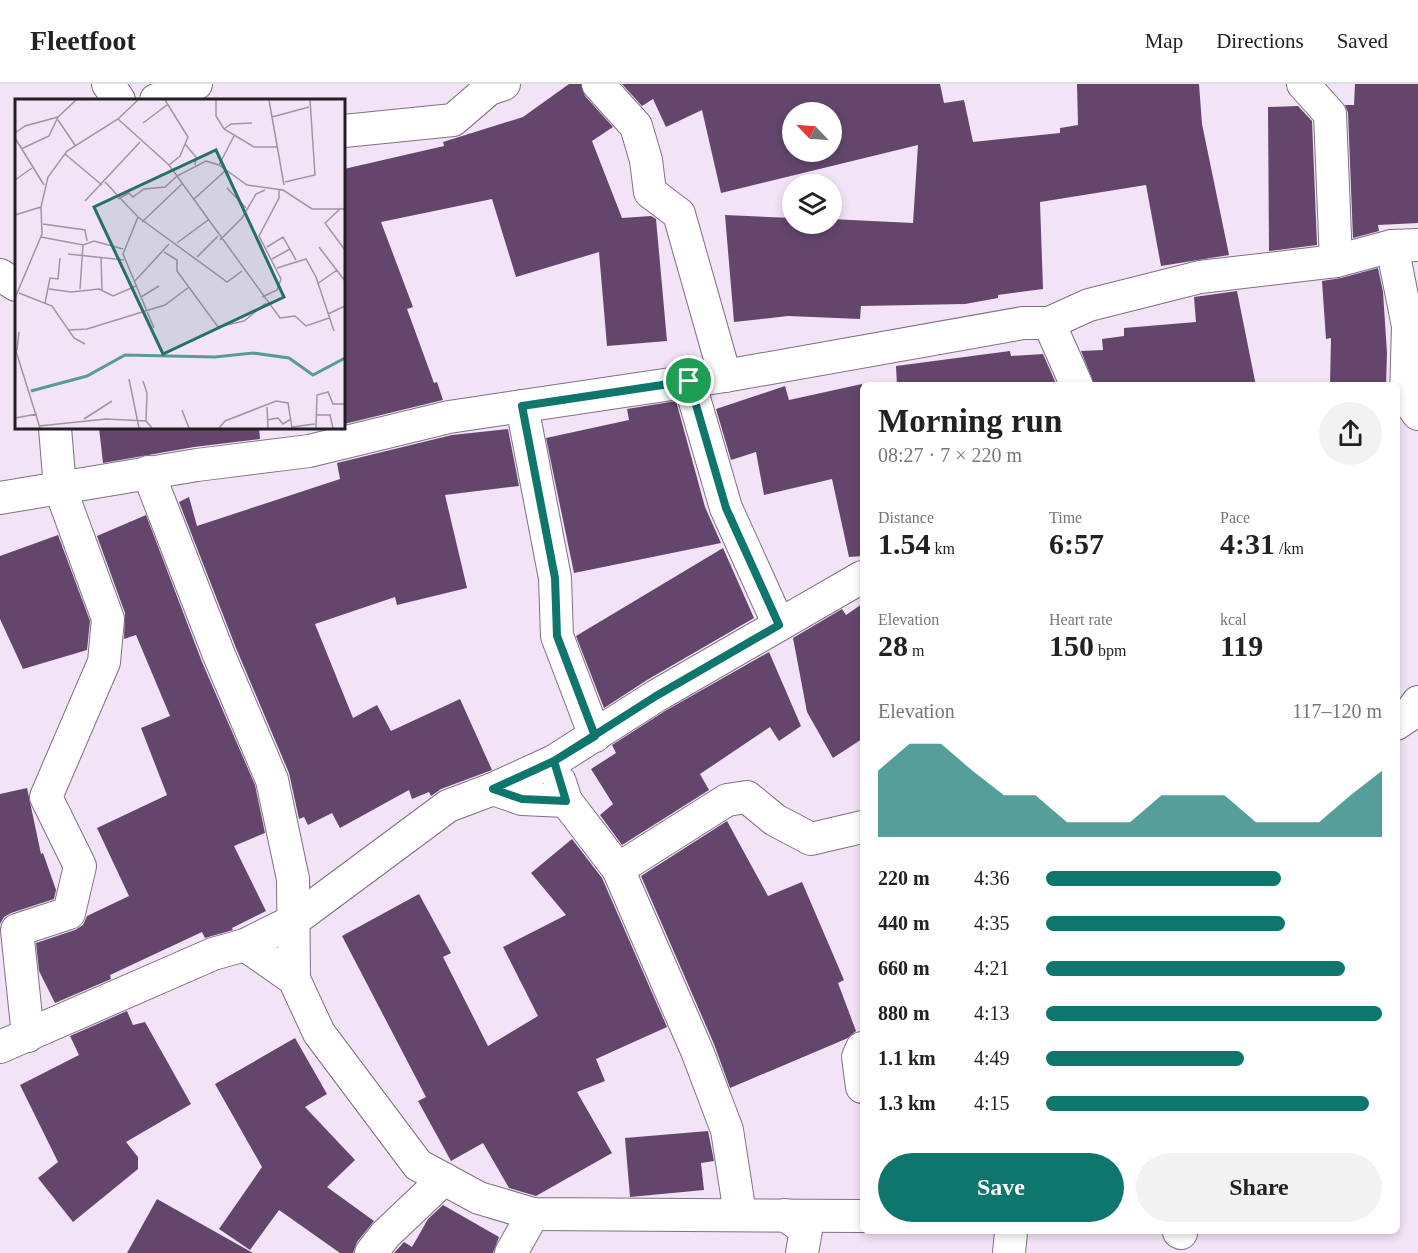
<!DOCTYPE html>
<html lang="en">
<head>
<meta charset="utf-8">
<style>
	body { margin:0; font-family:Georgia,serif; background:#f2f2f2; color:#222; height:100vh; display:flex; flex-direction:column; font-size:22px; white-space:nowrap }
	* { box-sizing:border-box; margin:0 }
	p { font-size:20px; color:#767676 }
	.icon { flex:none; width:33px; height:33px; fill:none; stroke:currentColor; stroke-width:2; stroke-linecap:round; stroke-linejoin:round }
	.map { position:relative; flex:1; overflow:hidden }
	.panel { position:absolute; left:860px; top:298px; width:540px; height:852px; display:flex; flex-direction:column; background:#fff; border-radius:9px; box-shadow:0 3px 9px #0003 }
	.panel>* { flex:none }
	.needle { width:39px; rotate:295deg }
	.buttons { position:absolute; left:782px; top:18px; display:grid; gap:12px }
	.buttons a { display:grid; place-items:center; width:60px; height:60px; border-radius:50%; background:#fff; box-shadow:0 3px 9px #0003; font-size:30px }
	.pin { position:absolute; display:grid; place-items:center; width:51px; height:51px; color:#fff; margin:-26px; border:3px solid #fff; border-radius:50%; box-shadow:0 2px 6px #0007 }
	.round { display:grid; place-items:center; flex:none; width:63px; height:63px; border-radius:32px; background:#f2f2f2 }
	.summary { display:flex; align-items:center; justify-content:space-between; height:102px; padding:0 18px }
	h1 { font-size:33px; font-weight:600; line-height:45px }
	.metrics { display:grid; grid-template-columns:repeat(3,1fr); gap:9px; height:102px; padding:6px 18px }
	.metrics div { display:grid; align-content:center }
	.metrics b { font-size:30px; font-weight:600 }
	.metrics small { font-size:16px; font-weight:400 }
	.metrics p { font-size:16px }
	.chart { height:168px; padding:12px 18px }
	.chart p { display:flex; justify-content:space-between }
	.chart svg { width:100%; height:108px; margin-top:6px; fill:#0f766e; opacity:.7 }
	.cta { display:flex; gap:12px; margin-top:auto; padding:12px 18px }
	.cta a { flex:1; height:69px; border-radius:36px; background:#0f766e; color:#fff; font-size:24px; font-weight:600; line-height:69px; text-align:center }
	.cta a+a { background:#f2f2f2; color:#222 }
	ul { padding:0 18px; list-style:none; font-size:20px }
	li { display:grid; grid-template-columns:96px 72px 1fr; align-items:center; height:45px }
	li i { height:15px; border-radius:8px; background:#0f766e }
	header { display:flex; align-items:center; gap:36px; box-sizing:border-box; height:84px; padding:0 30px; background:#fff; border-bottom:2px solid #e0e0e0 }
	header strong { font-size:28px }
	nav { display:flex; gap:33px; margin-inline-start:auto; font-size:21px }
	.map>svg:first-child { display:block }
	.building { fill:#64466c; fill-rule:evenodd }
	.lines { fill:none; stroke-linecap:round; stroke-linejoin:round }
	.street-casing { stroke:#7e7082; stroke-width:34 }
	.street { stroke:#fff; stroke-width:32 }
	.route-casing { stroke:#fff; stroke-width:12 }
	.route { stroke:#0f766e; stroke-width:8 }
	.inset-river { fill:none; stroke:#579b93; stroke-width:3 }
	.inset-road { fill:none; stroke:#a094a3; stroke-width:1.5 }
	.view { fill:#277069; fill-opacity:0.15; stroke:#277069; stroke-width:3 }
	.inset-edge { fill:none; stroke:#231d24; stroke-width:3 }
</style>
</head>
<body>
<header>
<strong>Fleetfoot</strong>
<nav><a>Map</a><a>Directions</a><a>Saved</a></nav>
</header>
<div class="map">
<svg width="1418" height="1169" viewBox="0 0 1418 1169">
	<rect width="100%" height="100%" fill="#f3e3f7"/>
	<g class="building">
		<path d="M 569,0 L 581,0 L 585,12 L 613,43 L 592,57 L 622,134 L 651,132 L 656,135 L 667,257 L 607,262 L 599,168 L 516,193 L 492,115 L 381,138 L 413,223 L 407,225 L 434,299 L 437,298 L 443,316 L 344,340 L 344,85 L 444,62 L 443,58 L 523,33 Z"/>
		<path d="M 622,0 L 940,0 L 944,19 L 964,16 L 973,58 L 1060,49 L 1060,44 L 1078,41 L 1077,0 L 1199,0 L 1202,40 L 1229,171 L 1161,182 L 1146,101 L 1040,118 L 1043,205 L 998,211 L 998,214 L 965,220 L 861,222 L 860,235 L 788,232 L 734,238 L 725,131 L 792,134 L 792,140 L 831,140 L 831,135 L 913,139 L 918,61 L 721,109 L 702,26 L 666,43 L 653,15 L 642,22 ZM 792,28 L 831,28 L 831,68 L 792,68 Z"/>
		<path d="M 1355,0 L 1418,0 L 1418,139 L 1378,141 L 1379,147 L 1353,154 L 1348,29 L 1345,21 L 1354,21 Z"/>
		<path d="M 1298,22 L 1312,37 L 1317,161 L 1269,167 L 1268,23 Z"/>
		<path d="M 1378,184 L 1383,208 L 1387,269 L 1386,302 L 1330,302 L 1331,254 L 1326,255 L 1322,197 L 1341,194 Z"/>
		<path d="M 1237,207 L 1256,302 L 1095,302 L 1081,267 L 1103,266 L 1102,255 L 1124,252 L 1124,244 L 1196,238 L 1194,213 Z"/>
		<path d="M 1010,267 L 1011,272 L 1043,270 L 1057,302 L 897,302 L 896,282 Z"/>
		<path d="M 862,300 L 862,472 L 849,473 L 832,395 L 764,411 L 756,368 L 731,376 L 716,325 L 785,302 L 789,316 Z"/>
		<path d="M 676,317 L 705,423 L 721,459 L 574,489 L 546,354 L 629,336 L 627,325 Z"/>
		<path d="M 99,344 L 259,344 L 260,355 L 194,363 L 103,379 Z"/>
		<path d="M 508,345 L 519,402 L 445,411 L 467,504 L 397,521 L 395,513 L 315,540 L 353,634 L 377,621 L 391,647 L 460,615 L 492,686 L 441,705 L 431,712 L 429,708 L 412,715 L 409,706 L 340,744 L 332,729 L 308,741 L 304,733 L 299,735 L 289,689 L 236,564 L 179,418 L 189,413 L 197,442 L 340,395 L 337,379 L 452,351 Z"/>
		<path d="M 146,431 L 202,578 L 255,701 L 265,749 L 234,762 L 266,827 L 232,844 L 233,846 L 205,854 L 202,848 L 110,891 L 111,895 L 55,919 L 39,887 L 36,859 L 75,846 L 83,841 L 87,832 L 129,812 L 97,744 L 167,711 L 141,644 L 170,632 L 136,551 L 124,555 L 125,529 L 97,452 Z"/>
		<path d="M 58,451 L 90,537 L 87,566 L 23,585 L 0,535 L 0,472 Z"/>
		<path d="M 723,464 L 754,534 L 647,596 L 604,624 L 576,552 Z"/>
		<path d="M 862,520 L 862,655 L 833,674 L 807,628 L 793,554 L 842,525 L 846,531 Z"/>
		<path d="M 769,568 L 801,642 L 779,657 L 770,643 L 700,690 L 709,706 L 622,761 L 600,731 L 613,720 L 591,685 L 616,669 L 612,661 L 665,627 Z"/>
		<path d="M 27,704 L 41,770 L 43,769 L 56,806 L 54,815 L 11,829 L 4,833 L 0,840 L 0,710 Z"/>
		<path d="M 727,737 L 768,812 L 802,798 L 844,896 L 838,899 L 856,947 L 848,954 L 730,1004 L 714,960 L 641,792 Z"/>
		<path d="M 572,755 L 602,794 L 667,943 L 596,975 L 605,997 L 577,1008 L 612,1069 L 536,1112 L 509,1104 L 483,1059 L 451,1077 L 418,1017 L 426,1013 L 342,852 L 419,810 L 451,869 L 443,873 L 488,962 L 538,932 L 503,863 L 566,831 L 531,789 Z"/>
		<path d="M 127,927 L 133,941 L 145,938 L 191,1020 L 126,1058 L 138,1073 L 138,1085 L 73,1138 L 38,1094 L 58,1078 L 20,1001 L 79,971 L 70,952 Z"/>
		<path d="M 295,954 L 327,1010 L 305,1023 L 355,1076 L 327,1103 L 374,1137 L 357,1158 L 353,1169 L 340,1169 L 279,1126 L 250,1166 L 219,1145 L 262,1083 L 215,1000 Z"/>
		<path d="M 708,1047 L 714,1077 L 701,1079 L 704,1106 L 630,1113 L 625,1054 Z"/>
		<path d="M 157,1115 L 253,1169 L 127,1169 Z"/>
		<path d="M 443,1121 L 499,1153 L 493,1169 L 394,1169 L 404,1158 L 412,1163 L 428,1135 Z"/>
	</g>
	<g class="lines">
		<g class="street-casing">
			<g id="street">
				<path d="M 108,0 L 119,16"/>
				<path d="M 598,0 L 636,42 L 646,76 L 650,108 L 679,130 L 725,292"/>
				<path d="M 1303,0 L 1330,30 L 1336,177"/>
				<path d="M 156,16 L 196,0"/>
				<path d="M 344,47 L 453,36 L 489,5 L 504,0"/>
				<path d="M 1392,162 L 1408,242 L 1406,313 L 1418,330"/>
				<path d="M 0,191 L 16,201"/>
				<path d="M 1049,239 L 1077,302"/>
				<path d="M 689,297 L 726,424 L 779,541"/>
				<path d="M 522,322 L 555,494 L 557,552 L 595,652"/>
				<path d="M 148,388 L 219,571 L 272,696 L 293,795 L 294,895"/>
				<path d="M 0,414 L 197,381 L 309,367 L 449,333 L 725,292 L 1023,239 L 1049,239 L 1089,221 L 1200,193 L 1336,177 L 1392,162 L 1418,161"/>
				<path d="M 1396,640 L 1408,632 L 1418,618"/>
				<path d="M 493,705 L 522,715 L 566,717 L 560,698"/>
				<path d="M 566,717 L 618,785 L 697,967 L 727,1046 L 740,1130"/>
				<path d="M 618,785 L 727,716 L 747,713 L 775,736 L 811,755 L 862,743"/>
				<path d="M 245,861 L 294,895 L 319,949 L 418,1081 L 479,1114 L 533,1130 L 862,1132"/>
				<path d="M 28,952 L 17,846 L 69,829 L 80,782 L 46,713 L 104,578 L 108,535 L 60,404 L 55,344"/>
				<path d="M 0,963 L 213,870 L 245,861 L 293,837 L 448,722 L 493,705 L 554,677 L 656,612 L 862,493"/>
				<path d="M 862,964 L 858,973 L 862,1003"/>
				<path d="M 785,1131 L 806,1146 L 802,1169"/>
				<path d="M 1179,1148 L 1181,1149"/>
				<path d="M 371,1169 L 385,1151 L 444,1095"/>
				<path d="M 511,1169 L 533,1130"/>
				<path d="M 1009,1169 L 1011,1148"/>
			</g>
		</g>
		<use href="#street" class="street"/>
	</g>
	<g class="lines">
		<g class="route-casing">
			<path id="route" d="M 689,297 L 726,424 L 779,541 L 656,612 L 554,677 L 493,705 L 522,715 L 566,717 L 554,677 L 595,652 L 557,552 L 555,494 L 522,322 L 689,297"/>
		</g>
		<use href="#route" class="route"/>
	</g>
	<g transform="translate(15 15)">
		<rect width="330" height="330" fill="#f3e3f7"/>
		<path class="inset-river" d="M 16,292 L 72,277 L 110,256 L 200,258 L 238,254 L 274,259 L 298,276 L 330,259"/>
		<path class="inset-road" d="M 150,1 L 173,38 L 165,57 L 154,66M 201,1 L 201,17 L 209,30 L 239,48 L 262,48M 254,1 L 269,86M 257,18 L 294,8M 103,20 L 154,66 L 265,219 L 280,217 L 291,227 L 314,219M 43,21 L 60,46M 128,24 L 152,6M 209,30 L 216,25 L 237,24M 0,34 L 10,27 L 43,18 L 61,1M 0,39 L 29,86M 170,45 L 181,58 L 180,66M 6,50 L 34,37 L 43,18M 50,55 L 87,86M 204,66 L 219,37M 0,81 L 17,69M 90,83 L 123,118 L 208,180 L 212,183 L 227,172M 270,83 L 300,76 L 295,1M 212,89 L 231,109M 103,100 L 114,94 L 118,98 L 129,90 L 150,88 L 162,77 L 191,62 L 204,66 L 232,86 L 268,91 L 297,110 L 330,110M 178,101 L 210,72M 70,102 L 125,43M 326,109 L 310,124 L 330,151M 0,116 L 26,108M 123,118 L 108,155 L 139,229M 127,123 L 167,85M 28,125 L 70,131 L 72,142M 26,138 L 68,146 L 79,142 L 108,150M 205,141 L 227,119 L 241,95 L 250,91M 162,144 L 193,121M 252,148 L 268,138 L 281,161M 304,148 L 330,182M 149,153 L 162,161 L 162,172 L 203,228 L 229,222 L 251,204M 53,155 L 109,161M 182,158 L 203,137M 86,159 L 87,191M 257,160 L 275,150M 262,169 L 291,160 L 301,178 L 319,232M 119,183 L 154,145M 302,185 L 322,171M 34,190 L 56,193 L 84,190 L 98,197 L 121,187M 65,190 L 68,146M 4,194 L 37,207 L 59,239 L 70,245M 126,198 L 144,187M 247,198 L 262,191 L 266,180 L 244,137 L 264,99 L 264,90M 0,199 L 27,135 L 26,108 L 33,78 L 52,52 L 103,20 L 123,1M 30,204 L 35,179 L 43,180 L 45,159M 313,215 L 330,207M 54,231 L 72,230 L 150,206 L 174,188M 0,249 L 25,329M 2,251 L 4,233M 114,280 L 124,329M 128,282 L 132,294 L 131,322M 252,308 L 253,329M 167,311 L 174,329M 302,316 L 315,316 L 318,329M 0,319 L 22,315M 69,320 L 97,302M 252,321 L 263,319 L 268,325 L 276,320M 24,327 L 91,320 L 131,322 L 137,329M 277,328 L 300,325M 204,329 L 210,322 L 261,302 L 273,304 L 277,329M 301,329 L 302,296 L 313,293 L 318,305 L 330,305"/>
		<path class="view" d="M 201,51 L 269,198 L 148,255 L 79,108 Z"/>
		<rect width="330" height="330" class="inset-edge"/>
	</g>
</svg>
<div class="buttons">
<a><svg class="needle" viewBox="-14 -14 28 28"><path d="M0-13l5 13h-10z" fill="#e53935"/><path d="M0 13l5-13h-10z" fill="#767676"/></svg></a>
<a><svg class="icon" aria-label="layers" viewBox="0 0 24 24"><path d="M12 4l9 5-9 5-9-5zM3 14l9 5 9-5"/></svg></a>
</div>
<div class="pin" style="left:689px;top:297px;background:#1e9e55"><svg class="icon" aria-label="arrive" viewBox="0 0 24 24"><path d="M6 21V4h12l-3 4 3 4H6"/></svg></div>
<section class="panel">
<div class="summary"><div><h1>Morning run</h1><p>08:27 · 7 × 220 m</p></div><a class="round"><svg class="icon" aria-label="share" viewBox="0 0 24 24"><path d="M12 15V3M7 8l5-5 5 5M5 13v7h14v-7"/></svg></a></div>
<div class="metrics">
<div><p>Distance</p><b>1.54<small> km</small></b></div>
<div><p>Time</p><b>6:57</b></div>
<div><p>Pace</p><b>4:31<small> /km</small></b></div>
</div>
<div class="metrics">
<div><p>Elevation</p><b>28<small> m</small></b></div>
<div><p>Heart rate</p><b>150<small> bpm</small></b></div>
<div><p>kcal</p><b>119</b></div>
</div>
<div class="chart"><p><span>Elevation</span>117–120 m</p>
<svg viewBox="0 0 160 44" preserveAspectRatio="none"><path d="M0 44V17L10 6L20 6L30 17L40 27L50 27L60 38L70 38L80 38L90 27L100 27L110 27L120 38L130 38L140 38L150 27L160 17V44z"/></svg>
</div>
<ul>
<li><b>220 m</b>4:36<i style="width:70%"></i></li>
<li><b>440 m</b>4:35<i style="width:71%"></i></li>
<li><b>660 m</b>4:21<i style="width:89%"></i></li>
<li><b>880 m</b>4:13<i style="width:100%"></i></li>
<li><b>1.1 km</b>4:49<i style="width:59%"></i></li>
<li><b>1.3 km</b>4:15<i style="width:96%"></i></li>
</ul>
<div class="cta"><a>Save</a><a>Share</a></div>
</section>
</div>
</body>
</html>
